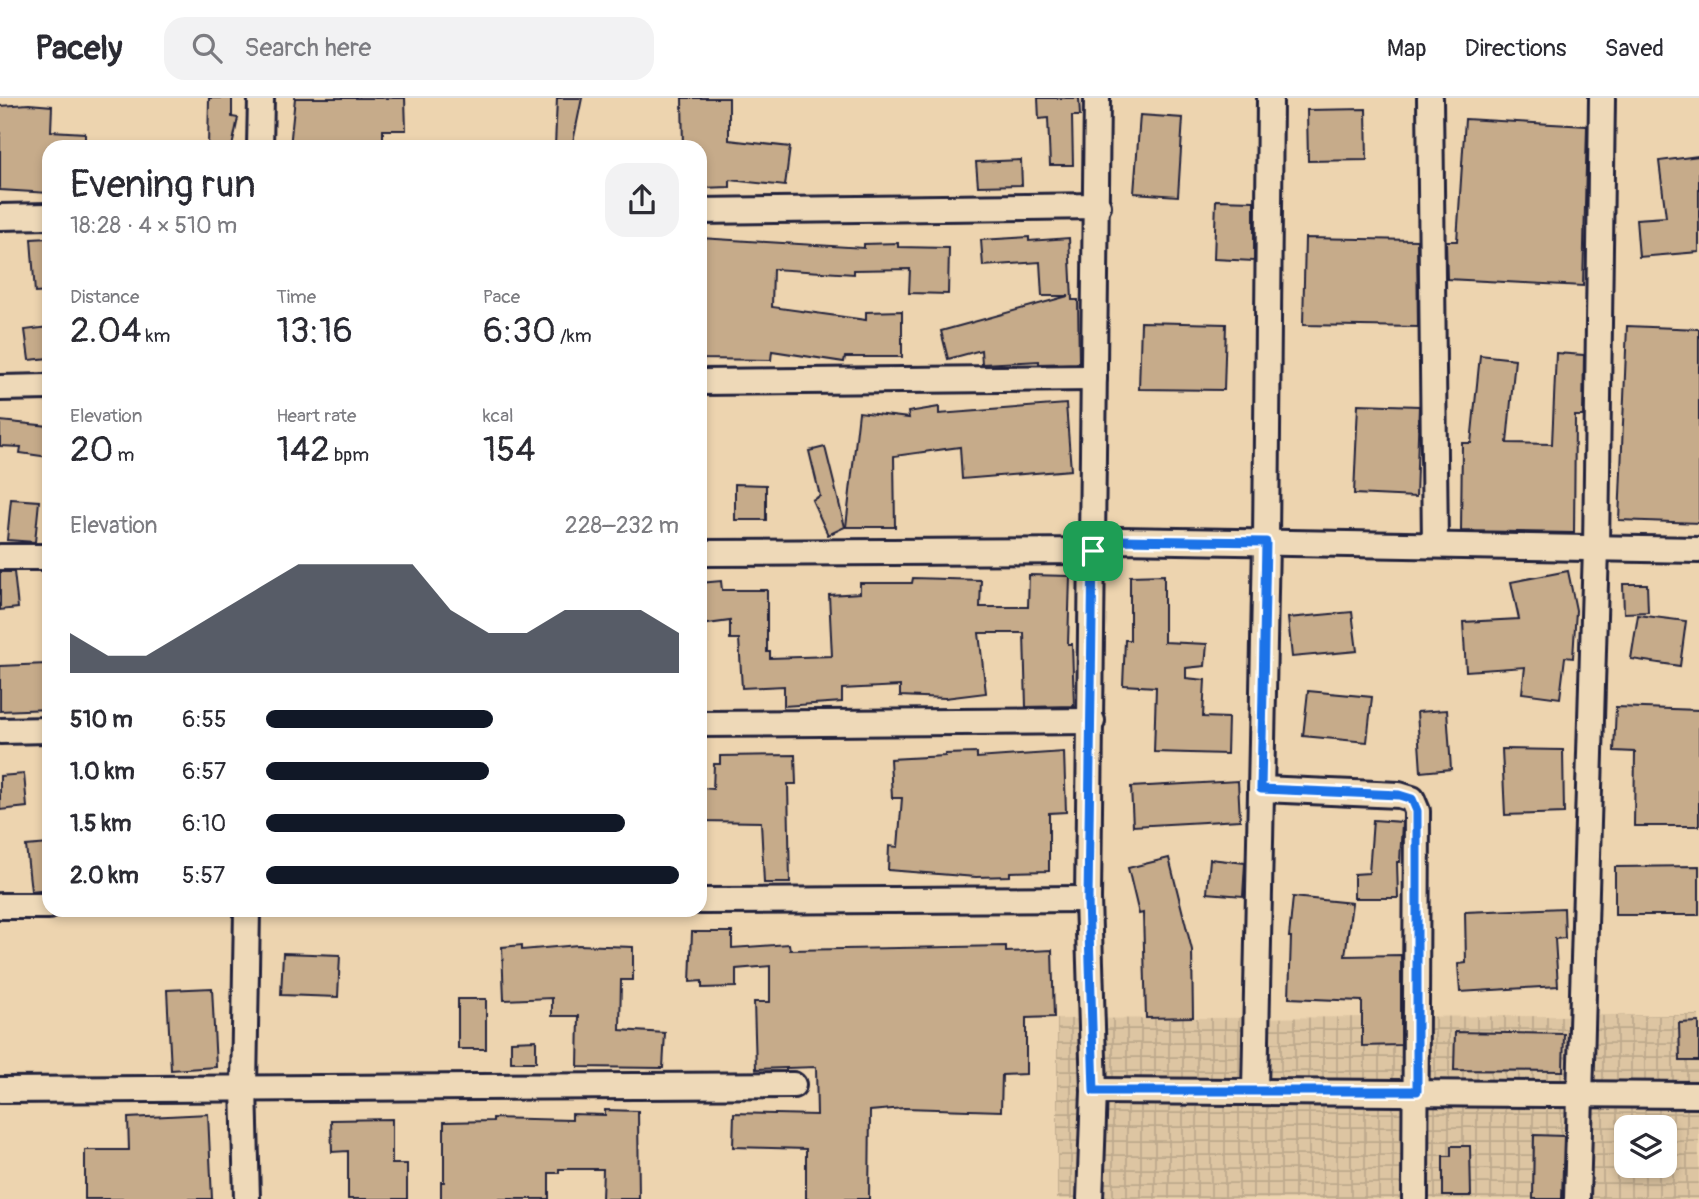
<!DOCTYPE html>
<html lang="en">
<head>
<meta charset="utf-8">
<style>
	body { margin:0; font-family:Pangolin,sans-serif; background:#f2f2f3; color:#2b2b33; height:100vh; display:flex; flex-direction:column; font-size:26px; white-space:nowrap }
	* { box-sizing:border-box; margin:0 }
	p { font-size:23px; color:#7c7c81 }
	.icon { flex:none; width:38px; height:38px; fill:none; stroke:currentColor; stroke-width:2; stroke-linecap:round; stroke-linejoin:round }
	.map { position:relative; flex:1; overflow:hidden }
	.drawer { position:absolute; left:42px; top:42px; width:665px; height:777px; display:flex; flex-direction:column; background:#fff; border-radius:21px; box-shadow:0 4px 10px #0003 }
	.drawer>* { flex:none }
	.fabs { position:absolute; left:1614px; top:1017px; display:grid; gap:14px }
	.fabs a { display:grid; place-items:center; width:63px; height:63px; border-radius:14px; background:#fff; box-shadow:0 4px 10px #0003; font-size:35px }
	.pin { position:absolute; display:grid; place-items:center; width:60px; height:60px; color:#fff; margin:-30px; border-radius:14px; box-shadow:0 4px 10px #0006 }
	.round { display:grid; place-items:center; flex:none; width:74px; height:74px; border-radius:21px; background:#f2f2f3 }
	.overview { display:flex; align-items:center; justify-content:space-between; height:119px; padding:0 28px }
	h1 { font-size:38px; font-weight:600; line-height:52px }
	.metrics { display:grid; grid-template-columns:repeat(3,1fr); gap:10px; height:119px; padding:7px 28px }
	.metrics div { display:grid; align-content:center }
	.metrics b { font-size:35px; font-weight:600 }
	.metrics small { font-size:19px; font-weight:400 }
	.metrics p { font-size:19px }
	.chart { height:196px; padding:14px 28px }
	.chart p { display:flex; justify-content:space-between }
	.chart svg { width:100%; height:126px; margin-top:7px; fill:#111827; opacity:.7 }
	ul { padding:0 28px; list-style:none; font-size:23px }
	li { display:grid; grid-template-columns:112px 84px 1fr; align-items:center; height:52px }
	li i { height:18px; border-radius:9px; background:#111827 }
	header { display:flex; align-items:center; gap:42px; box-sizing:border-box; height:98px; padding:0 35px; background:#fff; border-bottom:2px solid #e1e1e2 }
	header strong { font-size:33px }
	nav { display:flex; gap:38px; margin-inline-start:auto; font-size:24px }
	.search { width:490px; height:63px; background:#f2f2f3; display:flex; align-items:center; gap:18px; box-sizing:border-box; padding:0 24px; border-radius:21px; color:#7c7c81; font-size:26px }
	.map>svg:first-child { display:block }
	.industrial { fill:url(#industrial-grid); fill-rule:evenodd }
	.building { fill:#c6ab8a; stroke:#22223b; stroke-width:2 }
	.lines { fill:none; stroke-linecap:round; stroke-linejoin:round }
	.minor-casing { stroke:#22223b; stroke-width:30 }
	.minor { stroke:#eed9b8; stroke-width:24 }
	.route-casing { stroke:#fff; stroke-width:14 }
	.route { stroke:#1a73e8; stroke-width:9 }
</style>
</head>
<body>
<header>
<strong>Pacely</strong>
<div class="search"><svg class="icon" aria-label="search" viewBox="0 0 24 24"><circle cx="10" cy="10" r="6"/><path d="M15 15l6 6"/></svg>Search here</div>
<nav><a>Map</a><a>Directions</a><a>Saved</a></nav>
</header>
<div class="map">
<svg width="1699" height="1101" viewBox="0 0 1699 1101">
	<defs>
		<pattern id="industrial-grid" width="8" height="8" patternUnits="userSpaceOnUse" patternTransform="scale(1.75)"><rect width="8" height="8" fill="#ddc5a2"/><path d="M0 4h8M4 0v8" fill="none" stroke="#bda98c"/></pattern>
	</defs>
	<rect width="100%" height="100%" fill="#edd4af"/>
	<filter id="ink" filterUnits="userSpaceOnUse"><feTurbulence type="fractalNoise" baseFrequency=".0143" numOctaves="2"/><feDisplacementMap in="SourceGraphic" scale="14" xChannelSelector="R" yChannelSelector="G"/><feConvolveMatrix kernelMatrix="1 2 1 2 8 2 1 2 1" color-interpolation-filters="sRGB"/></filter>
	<g filter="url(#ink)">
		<path class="industrial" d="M 1699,917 L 1699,1101 L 1057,1101 L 1057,921 ZM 1626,1029 L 1664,1029 L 1664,1068 L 1626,1068 Z"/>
		<g class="building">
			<path d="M 209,0 L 232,0 L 232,19 L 238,20 L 232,49 L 208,49 Z"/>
			<path d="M 295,0 L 405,0 L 406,32 L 383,32 L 383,49 L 290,49 Z"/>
			<path d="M 557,0 L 582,0 L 572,49 L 555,49 Z"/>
			<path d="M 682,0 L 729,0 L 729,42 L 790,49 L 785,88 L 730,82 L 730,89 L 700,90 L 700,49 L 683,49 Z"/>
			<path d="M 1038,0 L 1079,0 L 1080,18 L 1072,18 L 1073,67 L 1050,67 L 1048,20 L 1039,21 Z"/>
			<path d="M 29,6 L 52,8 L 51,33 L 85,35 L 85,49 L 49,49 L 49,95 L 0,92 L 0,8 Z"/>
			<path d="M 1366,11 L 1367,62 L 1308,63 L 1307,12 Z"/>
			<path d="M 1140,17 L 1183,20 L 1178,98 L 1134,95 Z"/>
			<path d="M 1465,21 L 1587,28 L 1583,188 L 1447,181 L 1446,143 L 1457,143 Z"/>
			<path d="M 1699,58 L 1699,154 L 1639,159 L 1636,121 L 1666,119 L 1659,63 Z"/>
			<path d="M 1021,62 L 1022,87 L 978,88 L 976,64 Z"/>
			<path d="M 1216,102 L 1254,103 L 1254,163 L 1214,161 Z"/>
			<path d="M 1029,139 L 1029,143 L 1069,140 L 1072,202 L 1078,202 L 1079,265 L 1039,266 L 1039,263 L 982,266 L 981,252 L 948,261 L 941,233 L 1068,198 L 1042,198 L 1040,164 L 983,168 L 981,142 Z"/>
			<path d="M 49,140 L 49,194 L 35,195 L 31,141 Z"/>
			<path d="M 700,140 L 864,150 L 864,146 L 898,145 L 898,149 L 949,150 L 948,196 L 909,195 L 910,171 L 854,172 L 854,176 L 773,171 L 772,209 L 866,222 L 866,214 L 902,213 L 902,259 L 845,259 L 844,264 L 772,253 L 771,262 L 700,261 Z"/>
			<path d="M 1305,140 L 1417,142 L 1418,229 L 1303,227 Z"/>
			<path d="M 1141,224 L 1226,226 L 1224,292 L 1139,291 Z"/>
			<path d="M 1627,228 L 1699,231 L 1699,425 L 1619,422 Z"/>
			<path d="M 49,229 L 49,260 L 29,262 L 25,232 Z"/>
			<path d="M 1556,255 L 1584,257 L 1583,318 L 1575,318 L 1574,435 L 1461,433 L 1462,345 L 1471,345 L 1480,257 L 1515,261 L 1507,345 L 1552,346 Z"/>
			<path d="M 1066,306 L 1071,372 L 962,381 L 960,349 L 894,358 L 895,429 L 846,429 L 859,314 L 909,320 L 908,314 L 939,309 L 939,316 Z"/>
			<path d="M 1358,306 L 1419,308 L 1416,399 L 1354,396 Z"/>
			<path d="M 0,323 L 49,328 L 49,359 L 20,355 L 21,349 L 0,348 Z"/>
			<path d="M 825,349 L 845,429 L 828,437 L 812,402 L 820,398 L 809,353 Z"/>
			<path d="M 735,386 L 766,387 L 766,422 L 735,422 Z"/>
			<path d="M 11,401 L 39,403 L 35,444 L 7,442 Z"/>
			<path d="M 1568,473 L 1576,512 L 1573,560 L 1565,559 L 1560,600 L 1522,595 L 1525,569 L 1466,573 L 1463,524 L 1519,521 L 1511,484 Z"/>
			<path d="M 0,474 L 14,474 L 18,510 L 0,512 Z"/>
			<path d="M 1029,477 L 1070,478 L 1068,546 L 1072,546 L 1074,608 L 1026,609 L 1024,535 L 979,535 L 986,595 L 945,600 L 900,598 L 900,588 L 842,591 L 842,604 L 784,608 L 784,588 L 742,590 L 739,541 L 730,541 L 730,523 L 700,527 L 700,485 L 721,483 L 722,492 L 767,492 L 767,554 L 770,554 L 770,560 L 832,558 L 829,497 L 860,495 L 860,485 L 912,485 L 913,480 L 981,482 L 980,509 L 1028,509 Z"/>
			<path d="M 1164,477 L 1164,544 L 1207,546 L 1205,568 L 1186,570 L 1186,580 L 1205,582 L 1203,619 L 1228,620 L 1227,656 L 1154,654 L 1156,589 L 1123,587 L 1125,542 L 1130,542 L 1130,478 Z"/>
			<path d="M 1623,486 L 1647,486 L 1648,514 L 1624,515 Z"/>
			<path d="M 1352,514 L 1357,553 L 1292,559 L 1288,520 Z"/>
			<path d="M 1638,517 L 1686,523 L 1680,568 L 1631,561 Z"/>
			<path d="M 47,566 L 49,611 L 0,613 L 0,568 Z"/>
			<path d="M 1308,593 L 1372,599 L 1367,644 L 1303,638 Z"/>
			<path d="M 1616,609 L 1699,612 L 1699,728 L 1634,728 L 1635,654 L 1614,653 Z"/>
			<path d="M 1447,612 L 1451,671 L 1421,674 L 1417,614 Z"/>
			<path d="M 1502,651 L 1563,652 L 1564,715 L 1505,717 Z"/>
			<path d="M 1064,654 L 1066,714 L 1049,715 L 1049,773 L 1010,774 L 1010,778 L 976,779 L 888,772 L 889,748 L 898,749 L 902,700 L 892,700 L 890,661 L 945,658 L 945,656 L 977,655 L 977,660 Z"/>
			<path d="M 795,657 L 796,686 L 788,686 L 790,785 L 764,785 L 761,724 L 702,723 L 702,690 L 713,691 L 714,666 L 720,666 L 720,658 Z"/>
			<path d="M 24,676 L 27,709 L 0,712 L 0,678 Z"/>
			<path d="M 1238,683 L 1240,722 L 1133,728 L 1131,689 Z"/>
			<path d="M 1373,722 L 1402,724 L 1400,764 L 1397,764 L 1398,800 L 1354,800 L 1354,776 L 1369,775 Z"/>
			<path d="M 49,746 L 49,791 L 31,793 L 26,748 Z"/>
			<path d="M 1169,760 L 1192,852 L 1193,919 L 1146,920 L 1143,815 L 1139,816 L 1128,770 Z"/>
			<path d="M 1210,761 L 1245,765 L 1243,798 L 1207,795 Z"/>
			<path d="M 1699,768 L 1699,817 L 1615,817 L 1615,769 Z"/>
			<path d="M 1293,799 L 1352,805 L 1345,858 L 1401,857 L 1401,947 L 1362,948 L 1362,903 L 1289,900 L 1291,839 L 1289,839 Z"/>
			<path d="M 1564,810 L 1565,840 L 1555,841 L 1558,888 L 1460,894 L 1458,866 L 1466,865 L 1465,814 Z"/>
			<path d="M 692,834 L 732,834 L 732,850 L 789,846 L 790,852 L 1006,848 L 1006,854 L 1052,852 L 1054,919 L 1026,920 L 1026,976 L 1002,977 L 1001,1013 L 904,1010 L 870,1013 L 869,1101 L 806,1101 L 806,1051 L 733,1049 L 734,1015 L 817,1017 L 816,969 L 756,971 L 754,904 L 770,904 L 770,868 L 736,871 L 736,889 L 702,890 L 702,883 L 690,884 Z"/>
			<path d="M 522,847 L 522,852 L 578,847 L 633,849 L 633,882 L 621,882 L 620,932 L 665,935 L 663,970 L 578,969 L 579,918 L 552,918 L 552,900 L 504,902 L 502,849 Z"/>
			<path d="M 283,855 L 340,857 L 338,899 L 281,897 Z"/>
			<path d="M 212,890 L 216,969 L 171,972 L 167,892 Z"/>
			<rect x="458" y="901" width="28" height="50"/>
			<path d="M 1699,924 L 1699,963 L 1680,963 L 1679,925 Z"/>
			<path d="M 1455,934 L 1564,936 L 1563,973 L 1454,972 Z"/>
			<path d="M 536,942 L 536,964 L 511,964 L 511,943 Z"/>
			<path d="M 605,1012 L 638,1013 L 639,1101 L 602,1101 L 603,1071 L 559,1071 L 559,1075 L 549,1075 L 549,1101 L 441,1101 L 441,1084 L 444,1084 L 444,1024 L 493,1023 L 493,1020 L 572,1022 L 572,1016 L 605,1017 Z"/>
			<path d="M 208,1016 L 212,1101 L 85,1101 L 85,1052 L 129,1052 L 128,1020 Z"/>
			<path d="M 392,1021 L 392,1066 L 407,1066 L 407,1101 L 348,1101 L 348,1053 L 332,1054 L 331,1022 Z"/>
			<path d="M 1534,1037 L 1564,1038 L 1562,1101 L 1533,1101 Z"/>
			<path d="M 1451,1048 L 1470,1048 L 1471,1098 L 1443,1098 L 1443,1058 L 1451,1058 Z"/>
		</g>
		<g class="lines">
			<g class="minor-casing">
				<g id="minor">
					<path d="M 1430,0 L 1435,447"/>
					<path d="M 260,49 L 261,0"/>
					<path d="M 700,113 L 1098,108"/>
					<path d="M 0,119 L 49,118"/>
					<path d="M 700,284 L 1094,280"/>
					<path d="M 0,290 L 49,289"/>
					<path d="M 700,455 L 1093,453 L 1120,442 L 1699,452"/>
					<path d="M 0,459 L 49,459"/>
					<path d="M 700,626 L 1092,623"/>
					<path d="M 0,633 L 49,632"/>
					<path d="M 1261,691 L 1399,697 L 1412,701 L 1417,713 L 1415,1101"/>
					<path d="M 700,803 L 1088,801"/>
					<path d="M 0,808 L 49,808"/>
					<path d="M 0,992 L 793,987"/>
					<path d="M 1094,993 L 1699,997"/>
					<path d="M 1255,993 L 1266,444 L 1270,0"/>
					<path d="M 247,1101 L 244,989 L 247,812"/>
					<path d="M 1090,1101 L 1094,993 L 1088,801 L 1097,0"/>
					<path d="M 1577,1101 L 1596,450 L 1602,0"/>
				</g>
			</g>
			<use href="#minor" class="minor"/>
		</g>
	</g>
	<g class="lines" filter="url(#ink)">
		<g class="route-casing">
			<path id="route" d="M 1119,442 L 1266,444 L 1261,691 L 1399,697 L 1412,701 L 1417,713 L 1417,993 L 1094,993 L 1088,801 L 1093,453 Z"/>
		</g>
		<use href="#route" class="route"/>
	</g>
</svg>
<div class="fabs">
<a><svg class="icon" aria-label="layers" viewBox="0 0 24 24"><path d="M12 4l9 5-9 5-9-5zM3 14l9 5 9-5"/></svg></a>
</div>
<div class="pin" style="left:1093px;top:453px;background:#1e9e55"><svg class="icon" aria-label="arrive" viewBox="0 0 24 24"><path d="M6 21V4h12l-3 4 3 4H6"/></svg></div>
<section class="drawer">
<div class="overview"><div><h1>Evening run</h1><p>18:28 · 4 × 510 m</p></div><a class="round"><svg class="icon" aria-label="share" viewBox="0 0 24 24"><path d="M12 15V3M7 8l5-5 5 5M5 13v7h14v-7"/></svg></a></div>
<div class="metrics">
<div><p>Distance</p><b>2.04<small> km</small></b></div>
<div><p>Time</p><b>13:16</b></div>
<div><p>Pace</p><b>6:30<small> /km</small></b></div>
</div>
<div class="metrics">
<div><p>Elevation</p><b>20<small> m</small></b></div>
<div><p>Heart rate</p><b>142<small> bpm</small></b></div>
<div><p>kcal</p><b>154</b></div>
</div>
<div class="chart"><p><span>Elevation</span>228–232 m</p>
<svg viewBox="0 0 160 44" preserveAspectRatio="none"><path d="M0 44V30L10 38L20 38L30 30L40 22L50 14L60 6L70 6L80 6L90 6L100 22L110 30L120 30L130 22L140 22L150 22L160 30V44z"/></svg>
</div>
<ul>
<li><b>510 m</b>6:55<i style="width:55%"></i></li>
<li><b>1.0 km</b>6:57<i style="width:54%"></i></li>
<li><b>1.5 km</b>6:10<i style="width:87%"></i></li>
<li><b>2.0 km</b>5:57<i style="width:100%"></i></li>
</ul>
</section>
</div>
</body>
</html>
